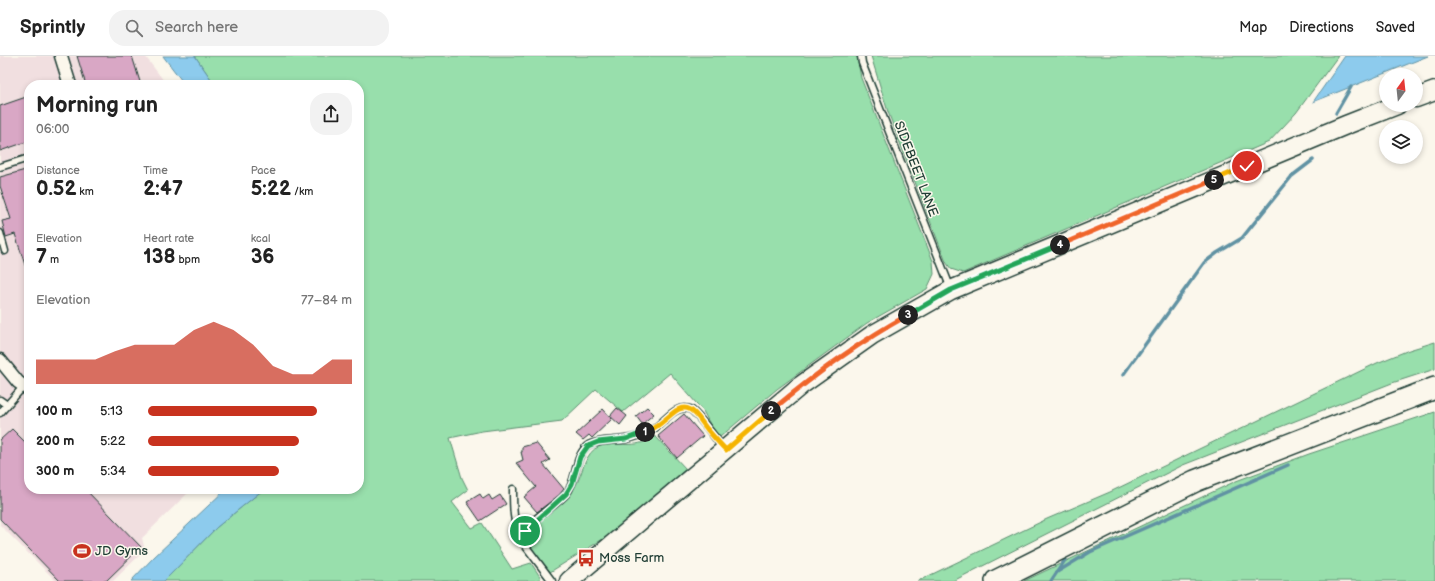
<!DOCTYPE html>
<html lang="en">
<head>
<meta charset="utf-8">
<style>
	body { margin:0; font-family:"Balsamiq Sans",sans-serif; background:#f2f2f2; color:#222; height:100vh; display:flex; flex-direction:column; font-size:15px; white-space:nowrap }
	* { box-sizing:border-box; margin:0 }
	p { font-size:13px; color:#767676 }
	.icon { flex:none; width:22px; height:22px; fill:none; stroke:currentColor; stroke-width:2; stroke-linecap:round; stroke-linejoin:round }
	.map { position:relative; flex:1; overflow:hidden }
	.side { position:absolute; left:24px; top:24px; width:340px; height:414px; display:flex; flex-direction:column; background:#fff; border-radius:16px; box-shadow:0 2px 6px #0003 }
	.side>* { flex:none }
	.needle { width:26px; rotate:15deg }
	.tools { position:absolute; left:1379px; top:12px; display:grid; gap:8px }
	.tools a { display:grid; place-items:center; width:44px; height:44px; border-radius:50%; background:#fff; box-shadow:0 2px 6px #0003; font-size:20px }
	.pin { position:absolute; display:grid; place-items:center; width:34px; height:34px; color:#fff; margin:-17px; border:2px solid #fff; border-radius:50%; box-shadow:0 1px 4px #0007 }
	.km { position:absolute; width:20px; height:20px; margin:-10px; border-radius:50%; background:#222; color:#fff; font-size:11px; line-height:20px; text-align:center }
	.round { display:grid; place-items:center; flex:none; width:42px; height:42px; border-radius:16px; background:#f2f2f2 }
	.headline { display:flex; align-items:center; justify-content:space-between; height:68px; padding:0 12px }
	h1 { font-size:22px; font-weight:700; line-height:30px }
	.metrics { display:grid; grid-template-columns:repeat(3,1fr); gap:6px; height:68px; padding:4px 12px }
	.metrics div { display:grid; align-content:center }
	.metrics b { font-size:20px; font-weight:700 }
	.metrics small { font-size:11px; font-weight:400 }
	.metrics p { font-size:11px }
	.chart { height:112px; padding:8px 12px }
	.chart p { display:flex; justify-content:space-between }
	.chart svg { width:100%; height:72px; margin-top:4px; fill:#c8321e; opacity:.7 }
	ul { padding:0 12px; list-style:none; font-size:13px }
	li { display:grid; grid-template-columns:64px 48px 1fr; align-items:center; height:30px }
	li i { height:10px; border-radius:5px; background:#c8321e }
	header { display:flex; align-items:center; gap:24px; box-sizing:border-box; height:56px; padding:0 20px; background:#fff; border-bottom:1px solid #e0e0e0 }
	header strong { font-size:19px }
	nav { display:flex; gap:22px; margin-inline-start:auto; font-size:14px }
	.search { width:280px; height:36px; background:#f2f2f2; display:flex; align-items:center; gap:10px; box-sizing:border-box; padding:0 14px; border-radius:16px; color:#767676; font-size:15px }
	.map>svg:first-child { display:block }
	.built { fill:#f1dfe0 }
	.green { fill:#98dfac; stroke:#5c8e70 }
	.water { fill:#8dcbed; stroke:#6192a3 }
	.lines { fill:none; stroke-linecap:round; stroke-linejoin:round }
	.stream { stroke:#6192a3; stroke-width:3.5 }
	.building { fill:#d9a7c5; stroke:#1f3d34 }
	.lane-casing { stroke:#1f3d34; stroke-width:9 }
	.street-casing { stroke:#1f3d34; stroke-width:15 }
	.primary-casing { stroke:#1f3d34; stroke-width:21 }
	.highway-casing { stroke:#1f3d34; stroke-width:24 }
	.lane { stroke:#fbf7ec; stroke-width:6 }
	.street { stroke:#fbf7ec; stroke-width:12 }
	.primary { stroke:#fbf7ec; stroke-width:18 }
	.highway { stroke:#fbf7ec; stroke-width:21 }
	.split-1-casing { stroke:#fff; stroke-width:8 }
	.split-2-casing { stroke:#fff; stroke-width:8 }
	.split-3-casing { stroke:#fff; stroke-width:8 }
	.split-4-casing { stroke:#fff; stroke-width:8 }
	.split-5-casing { stroke:#fff; stroke-width:8 }
	.split-6-casing { stroke:#fff; stroke-width:8 }
	.split-1 { stroke:#22a559; stroke-width:5 }
	.split-2 { stroke:#f5b400; stroke-width:5 }
	.split-3 { stroke:#f0652b; stroke-width:5 }
	.split-4 { stroke:#22a559; stroke-width:5 }
	.split-5 { stroke:#f0652b; stroke-width:5 }
	.split-6 { stroke:#f5b400; stroke-width:5 }
	.labels { text-anchor:middle; dominant-baseline:central; stroke-width:3; stroke-linejoin:round; paint-order:stroke }
	.street-label { font-size:13px; fill:#1f3d34; stroke:#fbf7ec }
	.poi-label { font-size:13px; fill:#1f3d34; stroke:#fbf7ec; text-anchor:start }
</style>
</head>
<body>
<header>
<strong>Sprintly</strong>
<div class="search"><svg class="icon" aria-label="search" viewBox="0 0 24 24"><circle cx="10" cy="10" r="6"/><path d="M15 15l6 6"/></svg>Search here</div>
<nav><a>Map</a><a>Directions</a><a>Saved</a></nav>
</header>
<div class="map">
<svg width="1435" height="525" viewBox="0 0 1435 525">
	<rect width="100%" height="100%" fill="#fbf7ec"/>
	<filter id="ink" filterUnits="userSpaceOnUse"><feTurbulence type="fractalNoise" baseFrequency=".025" numOctaves="2"/><feDisplacementMap in="SourceGraphic" scale="8" xChannelSelector="R" yChannelSelector="G"/><feConvolveMatrix kernelMatrix="1 2 1 2 8 2 1 2 1" color-interpolation-filters="sRGB"/></filter>
	<g filter="url(#ink)">
		<path class="built" d="M 0,0 L 145,0 L 167,29 L 29,29 L 29,433 L 192,433 L 142,482 L 145,494 L 113,525 L 56,525 L 0,469 Z"/>
		<g class="green">
			<path d="M 195,0 L 857,0 L 861,22 L 933,205 L 934,218 L 927,233 L 867,267 L 777,333 L 720,381 L 711,370 L 703,355 L 670,317 L 623,356 L 596,333 L 562,365 L 482,375 L 450,382 L 462,422 L 468,434 L 452,446 L 472,472 L 482,467 L 512,513 L 531,507 L 541,522 L 536,525 L 164,525 L 217,471 L 264,433 L 359,433 L 359,29 L 215,29 Z"/>
			<path d="M 871,0 L 1338,0 L 1296,57 L 1269,86 L 963,217 L 951,213 L 946,206 L 888,56 Z"/>
			<path d="M 1435,286 L 1435,313 L 1392,327 L 1183,409 L 953,525 L 918,525 L 1047,463 L 1110,436 L 1377,307 L 1409,294 Z"/>
			<path d="M 1435,356 L 1435,525 L 1024,525 L 1236,425 L 1309,398 Z"/>
			<path d="M 651,381 L 656,381 L 686,413 L 644,451 L 611,478 L 550,516 L 527,486 L 528,479 C 541,461 564,450 575,431 C 583,418 584,396 600,390 C 616,384 631,394 650,383 Z"/>
		</g>
		<g class="water">
			<path d="M 163,0 L 195,0 L 215,29 L 185,29 Z"/>
			<path d="M 1345,0 L 1428,0 L 1313,46 Z"/>
			<path d="M 226,433 L 264,433 L 217,471 L 164,525 L 131,525 L 154,501 Z"/>
		</g>
		<g class="lines">
			<g class="stream">
				<path d="M 1336,57 L 1351,31"/>
				<path d="M 1123,319 L 1204,207 L 1217,197 L 1242,182 L 1292,120 L 1313,104"/>
				<path d="M 1057,516 L 1090,496 L 1288,409"/>
				<path d="M 1051,525 L 1065,504"/>
			</g>
		</g>
		<g class="building">
			<path d="M 77,0 L 132,0 L 141,29 L 86,29 Z"/>
			<path d="M 29,40 L 29,85 L 0,95 L 0,50 Z"/>
			<path d="M 29,113 L 29,214 L 27,215 L 15,178 L 6,181 L 2,165 L 11,163 L 0,130 L 0,121 Z"/>
			<path d="M 647,351 L 654,358 L 642,368 L 636,360 Z"/>
			<path d="M 617,352 L 627,360 L 620,369 L 610,360 Z"/>
			<path d="M 603,353 L 612,363 L 592,382 L 589,379 L 583,384 L 576,378 Z"/>
			<path d="M 684,358 L 703,380 L 677,402 L 658,380 Z"/>
			<path d="M 12,373 L 29,390 L 29,433 L 85,433 L 141,491 L 106,525 L 60,525 L 0,463 L 0,384 Z"/>
			<path d="M 536,387 L 550,404 L 543,408 L 564,433 L 559,439 L 537,456 L 524,441 L 536,431 L 516,407 L 523,404 L 521,396 L 522,396 L 522,391 Z"/>
			<path d="M 480,438 L 483,443 L 489,439 L 492,444 L 500,439 L 506,448 L 480,465 L 467,446 Z"/>
		</g>
		<g class="lines">
			<g class="lane-casing">
				<g id="lane">
					<path d="M 861,0 L 862,7 L 951,233"/>
					<path d="M 0,111 L 29,102"/>
					<path d="M 0,177 L 5,195"/>
					<path d="M 0,344 L 7,349"/>
					<path d="M 0,357 L 23,331"/>
					<path d="M 513,433 C 513,452 513,467 521,484"/>
					<path d="M 552,525 L 521,484 C 524,465 555,452 567,437 C 577,423 574,402 587,390 C 595,384 616,385 626,383 C 634,382 644,378 652,374 C 664,368 673,348 690,353 C 695,355 718,385 723,392"/>
				</g>
			</g>
			<g class="street-casing">
				<g id="street">
					<path d="M 61,0 L 70,29"/>
					<path d="M 0,304 L 18,326 L 29,334"/>
				</g>
			</g>
			<g class="primary-casing">
				<g id="primary">
					<path d="M 1416,42 L 1435,35"/>
					<path d="M 569,525 L 800,330 L 872,279 L 951,234 L 1346,69 L 1397,49"/>
				</g>
			</g>
			<g class="highway-casing">
				<path id="highway" d="M 996,525 L 1195,425 L 1435,332"/>
			</g>
			<use href="#lane" class="lane"/>
			<use href="#street" class="street"/>
			<use href="#primary" class="primary"/>
			<use href="#highway" class="highway"/>
		</g>
	</g>
	<g class="lines" filter="url(#ink)">
		<g class="split-1-casing">
			<path id="split-1" d="M 525,475 L 566,438 L 572,428 L 580,401 L 588,390 L 598,386 L 626,383 L 645,376"/>
		</g>
		<g class="split-2-casing">
			<path id="split-2" d="M 645,376 C 656,373 664,364 673,357 C 690,343 698,362 707,373 C 713,380 719,387 726,394 L 771,355"/>
		</g>
		<g class="split-3-casing">
			<path id="split-3" d="M 771,355 C 814,319 859,286 908,259"/>
		</g>
		<g class="split-4-casing">
			<path id="split-4" d="M 908,259 L 951,234 L 1060,189"/>
		</g>
		<g class="split-5-casing">
			<path id="split-5" d="M 1060,189 L 1214,124"/>
		</g>
		<g class="split-6-casing">
			<path id="split-6" d="M 1214,124 L 1247,110"/>
		</g>
		<use href="#split-1" class="split-1"/>
		<use href="#split-2" class="split-2"/>
		<use href="#split-3" class="split-3"/>
		<use href="#split-4" class="split-4"/>
		<use href="#split-5" class="split-5"/>
		<use href="#split-6" class="split-6"/>
	</g>
	<defs>
		<g id="stadium-bare" transform="scale(1.38)"><path d="M0-5a6.5 5 0 1 0 0 10a6.5 5 0 1 0 0-10ZM-3.5-1.8h7v3.6h-7Z" fill="#c8321e" stroke="#fbf7ec" stroke-width="2.5" paint-order="stroke"/></g>
		<g id="bus-bare" transform="scale(1.38)"><path d="M-5-6H5V4H4V6H2V4H-2V6H-4V4H-5ZM-3.5-4V0h7V-4ZM-3.5 1.2v1.5H-2V1.2ZM2 1.2v1.5H3.5V1.2Z" fill="#c8321e" stroke="#fbf7ec" stroke-width="2.5" paint-order="stroke"/></g>
	</defs>
	<g fill-rule="evenodd">
		<use href="#stadium-bare" x="82" y="495"/>
		<use href="#bus-bare" x="586" y="502"/>
	</g>
	<g class="labels">
		<g class="street-label">
			<text transform="translate(916 113) rotate(69)">SIDEBEET LANE</text>
		</g>
		<g class="poi-label">
			<text x="95" y="495">JD Gyms</text>
			<text x="599" y="502">Moss Farm</text>
		</g>
	</g>
</svg>
<div class="tools">
<a><svg class="needle" viewBox="-14 -14 28 28"><path d="M0-13l5 13h-10z" fill="#e53935"/><path d="M0 13l5-13h-10z" fill="#767676"/></svg></a>
<a><svg class="icon" aria-label="layers" viewBox="0 0 24 24"><path d="M12 4l9 5-9 5-9-5zM3 14l9 5 9-5"/></svg></a>
</div>
<div class="pin" style="left:525px;top:475px;background:#1e9e55"><svg class="icon" aria-label="arrive" viewBox="0 0 24 24"><path d="M6 21V4h12l-3 4 3 4H6"/></svg></div>
<div class="pin" style="left:1247px;top:110px;background:#d93025"><svg class="icon" aria-label="check" viewBox="0 0 24 24"><path d="M5 12l5 5 9-10"/></svg></div>
<b class="km" style="left:645px;top:376px">1</b>
<b class="km" style="left:771px;top:355px">2</b>
<b class="km" style="left:908px;top:259px">3</b>
<b class="km" style="left:1060px;top:189px">4</b>
<b class="km" style="left:1214px;top:124px">5</b>
<section class="side">
<div class="headline"><div><h1>Morning run</h1><p>06:00</p></div><a class="round"><svg class="icon" aria-label="share" viewBox="0 0 24 24"><path d="M12 15V3M7 8l5-5 5 5M5 13v7h14v-7"/></svg></a></div>
<div class="metrics">
<div><p>Distance</p><b>0.52<small> km</small></b></div>
<div><p>Time</p><b>2:47</b></div>
<div><p>Pace</p><b>5:22<small> /km</small></b></div>
</div>
<div class="metrics">
<div><p>Elevation</p><b>7<small> m</small></b></div>
<div><p>Heart rate</p><b>138<small> bpm</small></b></div>
<div><p>kcal</p><b>36</b></div>
</div>
<div class="chart"><p><span>Elevation</span>77–84 m</p>
<svg viewBox="0 0 160 44" preserveAspectRatio="none"><path d="M0 44V29L10 29L20 29L30 29L40 24L50 20L60 20L70 20L80 11L90 6L100 11L110 20L120 33L130 38L140 38L150 29L160 29V44z"/></svg>
</div>
<ul>
<li><b>100 m</b>5:13<i style="width:83%"></i></li>
<li><b>200 m</b>5:22<i style="width:74%"></i></li>
<li><b>300 m</b>5:34<i style="width:64%"></i></li>
</ul>
</section>
</div>
</body>
</html>
